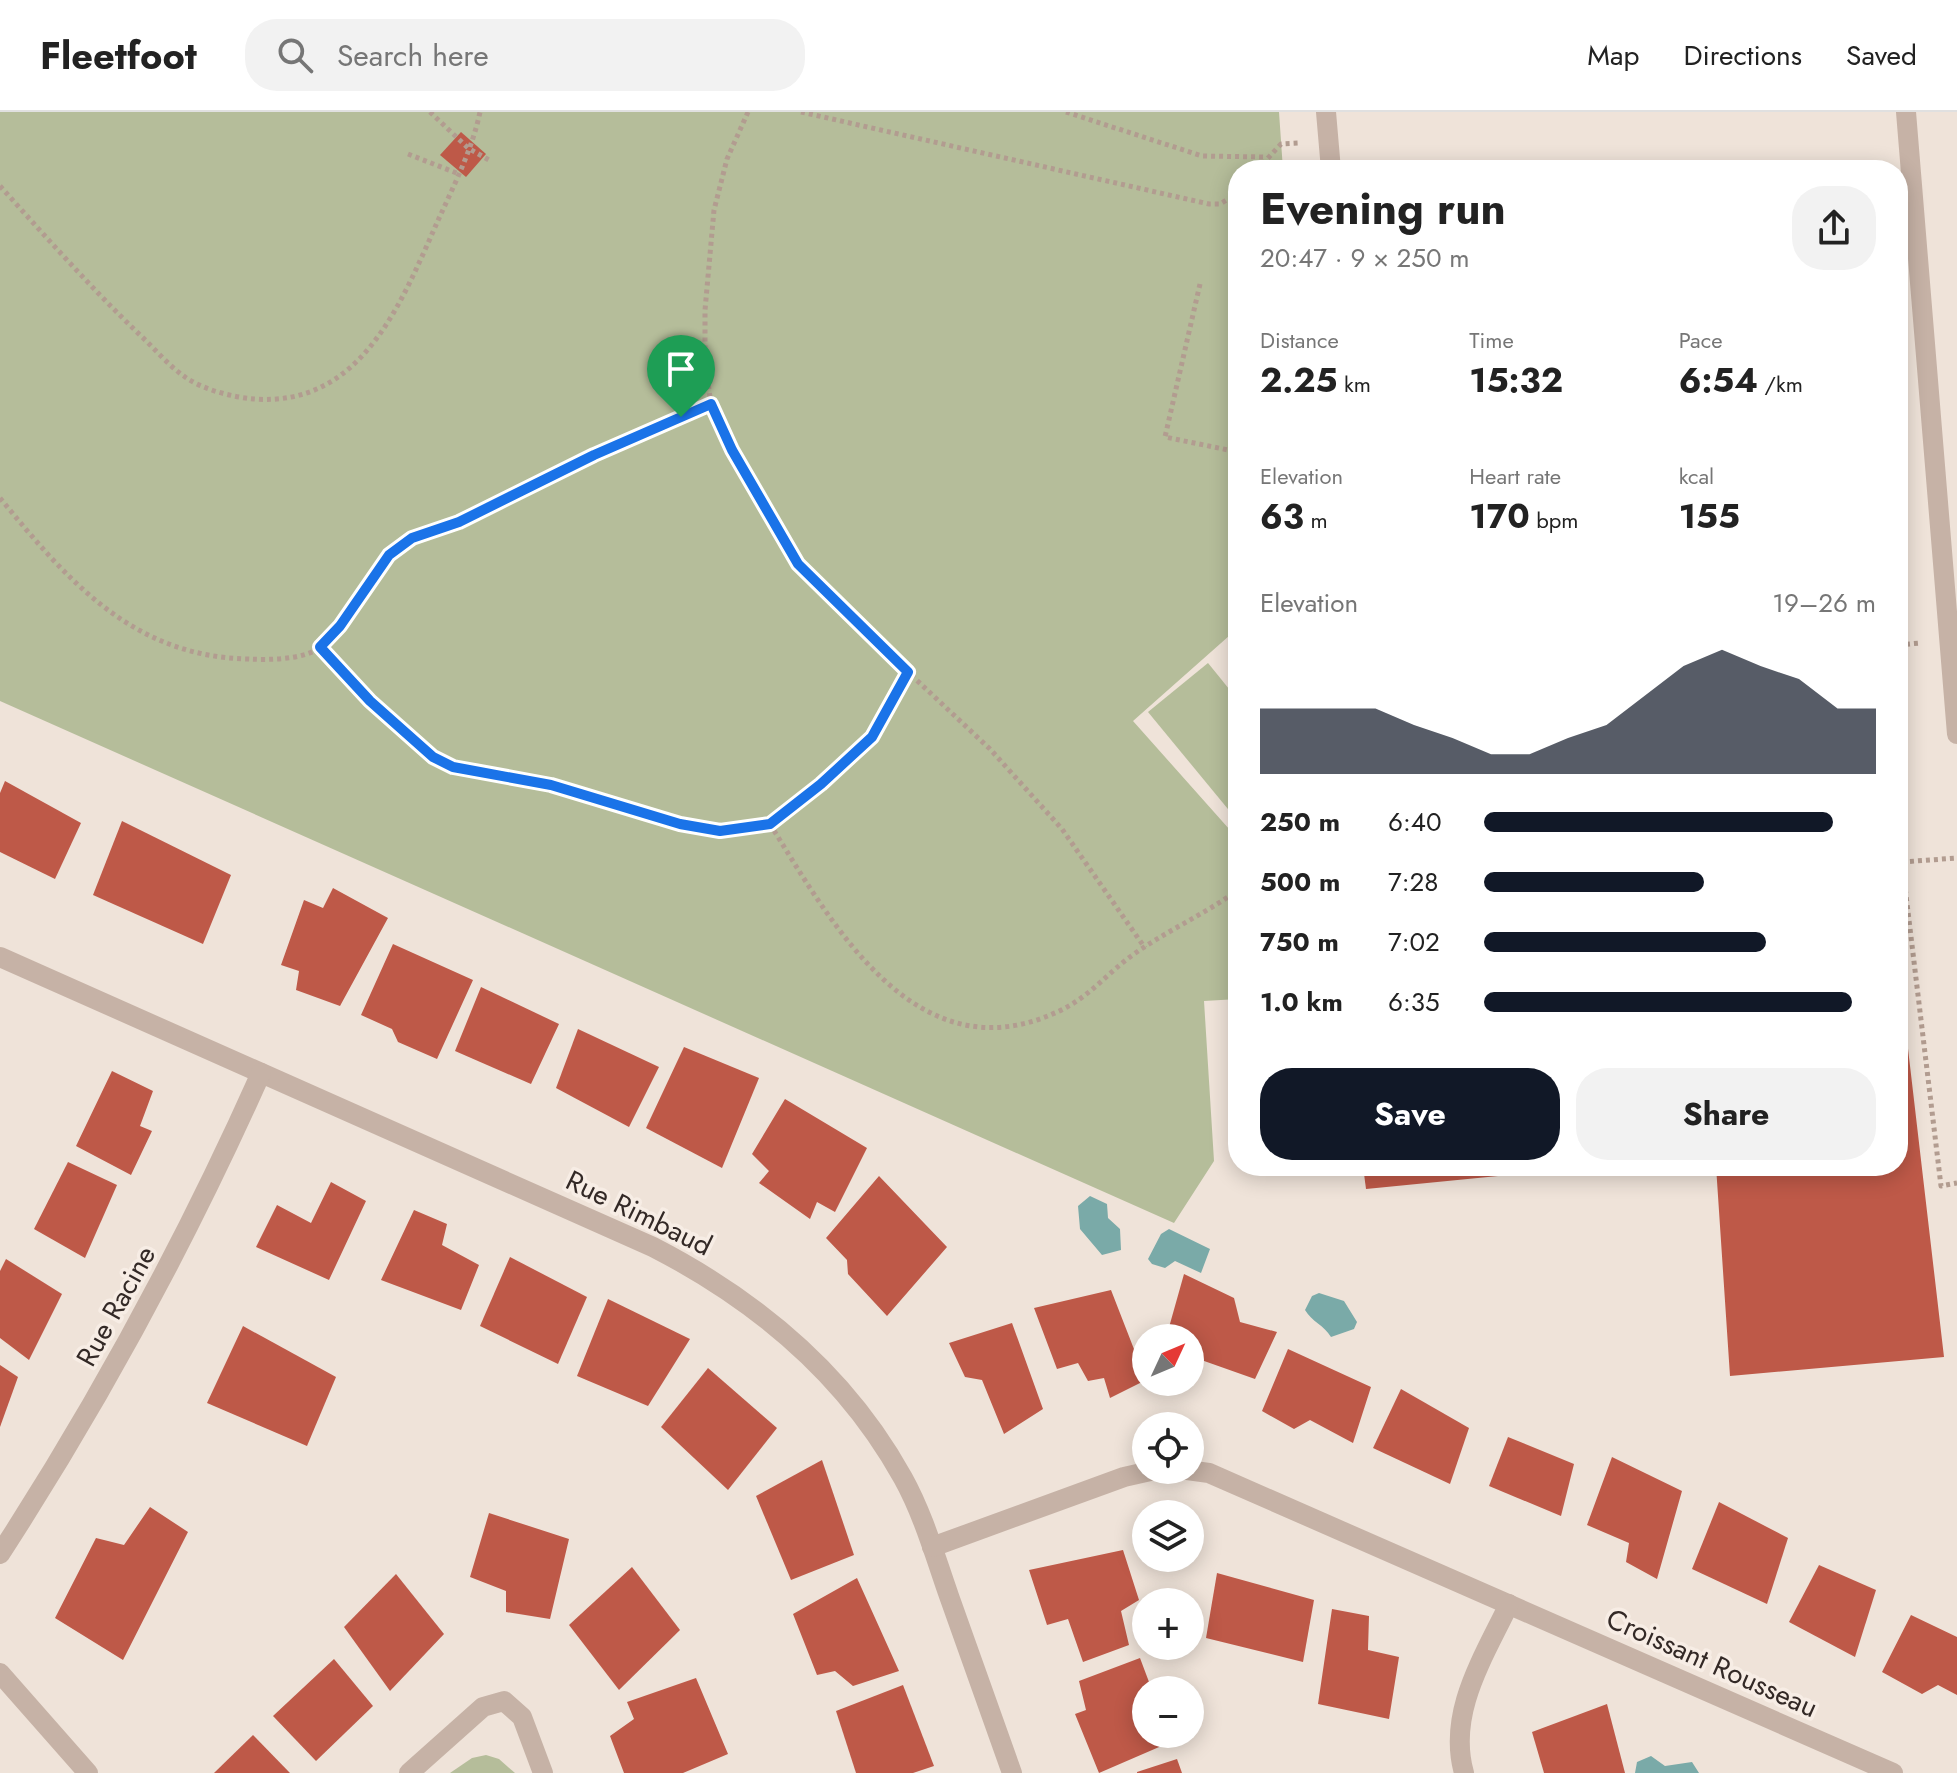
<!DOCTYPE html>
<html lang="en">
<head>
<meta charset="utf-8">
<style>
	body { margin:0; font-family:Jost,sans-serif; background:#f2f2f2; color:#222; height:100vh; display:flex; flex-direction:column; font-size:30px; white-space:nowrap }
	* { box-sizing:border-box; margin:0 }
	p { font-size:26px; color:#767676 }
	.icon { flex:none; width:44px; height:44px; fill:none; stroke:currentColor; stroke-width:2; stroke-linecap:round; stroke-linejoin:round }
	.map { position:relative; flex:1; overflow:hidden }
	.sheet { position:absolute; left:1228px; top:48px; width:680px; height:1016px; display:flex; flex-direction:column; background:#fff; border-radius:32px; box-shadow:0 4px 20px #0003 }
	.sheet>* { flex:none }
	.needle { width:52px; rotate:46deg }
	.tools { position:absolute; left:1132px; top:1212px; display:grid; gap:16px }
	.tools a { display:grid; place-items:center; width:72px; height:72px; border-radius:50%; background:#fff; box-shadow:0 4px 20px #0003; font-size:40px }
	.pin { position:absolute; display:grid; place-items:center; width:68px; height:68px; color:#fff; margin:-82px -34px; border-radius:50% 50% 50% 0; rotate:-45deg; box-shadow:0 0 8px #0007 }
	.pin .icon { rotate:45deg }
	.round { display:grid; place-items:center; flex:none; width:84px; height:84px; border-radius:32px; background:#f2f2f2 }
	.summary { display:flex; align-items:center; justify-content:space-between; height:136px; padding:0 32px }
	h1 { font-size:44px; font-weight:700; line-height:60px }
	.stats { display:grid; grid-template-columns:repeat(3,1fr); gap:12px; height:136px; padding:8px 32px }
	.stats div { display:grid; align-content:center }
	.stats b { font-size:34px; font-weight:700 }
	.stats small { font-size:22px; font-weight:400 }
	.stats p { font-size:22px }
	.chart { height:224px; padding:16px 32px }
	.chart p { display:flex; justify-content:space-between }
	.chart svg { width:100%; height:144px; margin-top:8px; fill:#111827; opacity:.7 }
	.cta { display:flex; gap:16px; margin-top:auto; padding:16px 32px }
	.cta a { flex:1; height:92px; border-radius:32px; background:#111827; color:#fff; font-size:32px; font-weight:700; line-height:92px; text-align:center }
	.cta a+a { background:#f2f2f2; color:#222 }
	ul { padding:0 32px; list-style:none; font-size:26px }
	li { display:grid; grid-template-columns:128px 96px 1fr; align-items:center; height:60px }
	li i { height:20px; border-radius:10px; background:#111827 }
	header { display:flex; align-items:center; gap:48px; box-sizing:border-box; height:112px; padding:0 40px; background:#fff; border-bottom:2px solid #e0e0e0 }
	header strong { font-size:38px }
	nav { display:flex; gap:44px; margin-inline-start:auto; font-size:28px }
	.search { width:560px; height:72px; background:#f2f2f2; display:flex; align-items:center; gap:20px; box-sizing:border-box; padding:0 28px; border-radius:32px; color:#767676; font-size:30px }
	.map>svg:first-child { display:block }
	.green { fill:#b5bd9a }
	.water { fill:#7aaaa8 }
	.building { fill:#be5948 }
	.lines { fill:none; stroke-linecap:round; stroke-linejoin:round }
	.path { stroke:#b29c90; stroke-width:5; stroke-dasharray:4 4; stroke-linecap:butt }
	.lane { stroke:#c6b2a6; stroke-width:20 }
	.street { stroke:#c6b2a6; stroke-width:20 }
	.route-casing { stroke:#fff; stroke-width:16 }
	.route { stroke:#1a73e8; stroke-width:10 }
	.labels { text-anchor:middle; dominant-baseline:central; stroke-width:7; stroke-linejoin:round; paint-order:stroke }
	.street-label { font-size:28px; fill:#332926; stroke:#f7ede5 }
</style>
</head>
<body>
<header>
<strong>Fleetfoot</strong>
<div class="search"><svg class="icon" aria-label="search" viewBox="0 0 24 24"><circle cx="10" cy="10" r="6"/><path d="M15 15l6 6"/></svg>Search here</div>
<nav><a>Map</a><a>Directions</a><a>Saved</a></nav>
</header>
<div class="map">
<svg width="1957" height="1661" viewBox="0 0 1957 1661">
	<rect width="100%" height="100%" fill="#efe3d9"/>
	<g class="green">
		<path d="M 0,0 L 1279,0 L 1283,58 L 1238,58 L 1238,516 L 1133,609 L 1238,727 L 1238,887 L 1204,889 L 1214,1049 L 1174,1111 L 0,589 Z"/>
		<path d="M 1208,551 L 1238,588 L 1237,708 L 1148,600 Z"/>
		<path d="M 486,1643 L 499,1647 L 515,1661 L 450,1661 L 472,1646 Z"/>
	</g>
	<g class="water">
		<path d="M 1090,1084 L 1107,1092 L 1108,1106 L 1120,1117 L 1121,1138 L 1102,1143 L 1080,1117 L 1078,1094 Z"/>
		<path d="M 1169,1117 L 1210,1137 L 1201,1161 L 1175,1149 L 1165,1156 L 1152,1152 L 1148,1147 L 1161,1122 Z"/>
		<path d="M 1319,1181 L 1344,1189 L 1357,1210 L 1354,1217 L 1331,1225 C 1324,1213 1312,1210 1305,1198 L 1312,1184 Z"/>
		<path d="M 1651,1644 L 1665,1654 L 1692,1650 L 1699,1661 L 1635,1661 L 1637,1650 Z"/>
	</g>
	<g class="building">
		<path d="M 461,20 L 486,42 L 466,65 L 440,43 Z"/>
		<path d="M 5,669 L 81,711 L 55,767 L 0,740 L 0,681 Z"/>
		<path d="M 122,709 L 231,763 L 203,832 L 93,783 Z"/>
		<path d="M 333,776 L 388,806 L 340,894 L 296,878 L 299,859 L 281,853 L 304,788 L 323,796 Z"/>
		<path d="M 393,832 L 473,868 L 437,947 L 398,930 L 392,917 L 361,903 Z"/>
		<path d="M 1898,851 L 1944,1245 L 1730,1264 L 1716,1054 L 1898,1054 Z"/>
		<path d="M 481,875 L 559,912 L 531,972 L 455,939 Z"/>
		<path d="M 578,917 L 659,955 L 629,1015 L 556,976 Z"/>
		<path d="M 684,935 L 759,966 L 722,1056 L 646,1016 Z"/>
		<path d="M 112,959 L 153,979 L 140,1014 L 152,1019 L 131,1063 L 76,1034 Z"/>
		<path d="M 785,987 L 867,1036 L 835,1100 L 817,1090 L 810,1107 L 759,1071 L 769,1059 L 752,1042 Z"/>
		<path d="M 68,1050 L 117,1073 L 85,1146 L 34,1117 Z"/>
		<path d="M 1363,1054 L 1579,1054 L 1579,1056 L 1366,1077 Z"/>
		<path d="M 879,1064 L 947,1135 L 887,1204 L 848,1162 L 847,1148 L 826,1126 Z"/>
		<path d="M 331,1070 L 366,1089 L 329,1168 L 256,1135 L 277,1093 L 311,1111 Z"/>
		<path d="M 414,1098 L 447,1112 L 442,1133 L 479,1153 L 461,1198 L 381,1168 Z"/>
		<path d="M 510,1145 L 587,1185 L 558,1252 L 480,1214 Z"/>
		<path d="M 6,1147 L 62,1182 L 29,1248 L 0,1226 L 0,1159 Z"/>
		<path d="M 1184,1162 L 1234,1186 L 1240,1210 L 1277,1220 L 1255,1267 L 1190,1244 L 1190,1226 L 1166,1226 Z"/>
		<path d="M 1111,1178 L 1146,1268 L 1110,1286 L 1104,1266 L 1088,1269 L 1078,1251 L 1057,1257 L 1034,1196 Z"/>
		<path d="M 608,1187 L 690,1227 L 648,1294 L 577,1264 Z"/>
		<path d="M 1012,1211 L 1043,1297 L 1004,1322 L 982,1268 L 965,1265 L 949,1231 Z"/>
		<path d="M 243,1214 L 336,1265 L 307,1334 L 207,1291 Z"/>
		<path d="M 1288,1237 L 1371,1275 L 1353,1331 L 1310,1308 L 1294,1317 L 1262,1299 Z"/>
		<path d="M 0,1253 L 18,1265 L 0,1315 Z"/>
		<path d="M 708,1256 L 777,1316 L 728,1378 L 661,1315 Z"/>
		<path d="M 1401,1277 L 1469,1316 L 1450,1372 L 1373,1336 Z"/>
		<path d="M 1508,1325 L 1574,1352 L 1561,1404 L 1489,1374 Z"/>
		<path d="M 1612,1345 L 1682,1379 L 1657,1467 L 1626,1450 L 1629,1431 L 1587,1413 Z"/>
		<path d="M 822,1348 L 854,1443 L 791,1468 L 756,1384 Z"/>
		<path d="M 1719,1390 L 1788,1426 L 1767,1492 L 1692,1457 Z"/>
		<path d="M 150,1395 L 188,1420 L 123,1548 L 55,1506 L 96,1426 L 124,1433 Z"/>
		<path d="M 489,1401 L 569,1427 L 550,1507 L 506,1500 L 506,1479 L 470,1465 Z"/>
		<path d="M 1123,1438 L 1139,1488 L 1121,1499 L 1129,1533 L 1083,1550 L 1068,1507 L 1047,1513 L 1029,1458 Z"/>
		<path d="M 1819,1453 L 1876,1478 L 1855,1545 L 1789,1510 Z"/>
		<path d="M 632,1455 L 680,1518 L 619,1578 L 569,1513 Z"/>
		<path d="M 1217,1461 L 1314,1488 L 1303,1550 L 1206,1526 Z"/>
		<path d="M 396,1462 L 444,1522 L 390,1579 L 344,1515 Z"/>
		<path d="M 857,1466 L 899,1559 L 853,1574 L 835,1559 L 817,1563 L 793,1502 Z"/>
		<path d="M 1332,1497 L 1369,1504 L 1368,1538 L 1399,1545 L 1389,1607 L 1318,1592 Z"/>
		<path d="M 1911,1503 L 1957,1525 L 1957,1583 L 1938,1573 L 1922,1582 L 1882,1560 Z"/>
		<path d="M 1140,1546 L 1152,1578 L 1146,1578 L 1146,1622 L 1170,1622 L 1173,1629 L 1099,1661 L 1075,1602 L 1086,1598 L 1079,1569 Z"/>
		<path d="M 334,1547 L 373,1594 L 316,1649 L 273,1604 Z"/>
		<path d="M 696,1566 L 728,1642 L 683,1661 L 624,1661 L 610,1624 L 634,1607 L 627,1590 Z"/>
		<path d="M 903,1573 L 934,1654 L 913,1661 L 856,1661 L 836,1599 Z"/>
		<path d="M 1607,1592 L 1625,1661 L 1544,1661 L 1532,1620 Z"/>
		<path d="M 253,1623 L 290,1661 L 214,1661 Z"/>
		<path d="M 1177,1647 L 1182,1661 L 1137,1661 L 1137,1660 Z"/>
	</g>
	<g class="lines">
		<g class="path">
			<path d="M 430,0 L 468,36 L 489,48"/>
			<path d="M 748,0 L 727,47 L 714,98 L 705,198 L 705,250 L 711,292 L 732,338 L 798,452 L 842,498 L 990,637 L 1062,717 L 1145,836"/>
			<path d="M 801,0 L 1209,92 L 1220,92 L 1238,81"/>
			<path d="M 1066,0 L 1202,44 L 1267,45"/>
			<path d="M 408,42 L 459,62"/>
			<path d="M 1257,58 L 1281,32 L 1299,31"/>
			<path d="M 0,74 C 46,125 91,176 141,224 C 155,237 169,254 185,265 C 204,278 232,285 254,287 C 360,295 400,194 436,113 C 452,77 472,39 480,0"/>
			<path d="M 1232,87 L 1238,129"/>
			<path d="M 1200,172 L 1165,325 L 1238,340"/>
			<path d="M 0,386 C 68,469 133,545 249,547 C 270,548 300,548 320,536 C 360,509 367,449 413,426 C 429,418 448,415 464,407 C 546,368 627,328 711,292"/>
			<path d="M 1898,533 L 1921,531"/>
			<path d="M 320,536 L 341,562 L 405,621 L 433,645 L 453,655 L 551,673 L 680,712 L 720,719 L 770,712 L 821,672 L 872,625 L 908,560"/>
			<path d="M 770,712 C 832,812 916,965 1057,900 C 1089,886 1107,861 1134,842 C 1168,818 1205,802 1238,778"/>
			<path d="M 1898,748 L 1902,750 L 1941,1074 L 1957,1071"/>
			<path d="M 1902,750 L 1957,746"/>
		</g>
		<g class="lane">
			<path d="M 1326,0 L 1331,58"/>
			<path d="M 1906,0 L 1957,622"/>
		</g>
		<g class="street">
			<path d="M 0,845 L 653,1135 C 756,1188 846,1263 903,1366 C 923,1402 935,1444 949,1484 C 970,1543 991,1602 1012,1661"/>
			<path d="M 1187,1358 L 1209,1361 L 1893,1661"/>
			<path d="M 932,1435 L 1124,1365 L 1155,1358"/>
			<path d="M 0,1442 C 100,1288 186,1129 261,961"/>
			<path d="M 0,1561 L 88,1661"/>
			<path d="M 409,1661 L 483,1595 L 504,1589 L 522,1605 L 543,1661"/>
			<path d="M 1464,1661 C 1447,1600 1484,1545 1509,1492"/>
		</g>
	</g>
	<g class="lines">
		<g class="route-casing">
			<path id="route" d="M 711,292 L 732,338 L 798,452 L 908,560 L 872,625 L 821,672 L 770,712 L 720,719 L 680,712 L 551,673 L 453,655 L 433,645 L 370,589 L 320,535 L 340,514 L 389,443 L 412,426 L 459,410 L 594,343 Z"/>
		</g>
		<use href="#route" class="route"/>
	</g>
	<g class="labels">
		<g class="street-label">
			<text transform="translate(639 1101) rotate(26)">Rue Rimbaud</text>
			<text transform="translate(116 1194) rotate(-61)">Rue Racine</text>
			<text transform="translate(1712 1551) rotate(24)">Croissant Rousseau</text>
		</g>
	</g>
</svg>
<div class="tools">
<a><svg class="needle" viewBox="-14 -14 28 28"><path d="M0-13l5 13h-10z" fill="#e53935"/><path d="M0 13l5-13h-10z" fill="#767676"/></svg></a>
<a><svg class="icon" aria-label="locate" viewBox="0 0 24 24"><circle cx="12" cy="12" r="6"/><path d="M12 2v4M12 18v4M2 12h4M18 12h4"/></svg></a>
<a><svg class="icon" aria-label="layers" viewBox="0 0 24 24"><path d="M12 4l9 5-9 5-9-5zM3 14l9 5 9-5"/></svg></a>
<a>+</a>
<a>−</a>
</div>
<div class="pin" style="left:681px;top:305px;background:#1e9e55"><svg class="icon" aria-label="arrive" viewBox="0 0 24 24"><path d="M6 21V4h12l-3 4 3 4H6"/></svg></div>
<section class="sheet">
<div class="summary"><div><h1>Evening run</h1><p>20:47 · 9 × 250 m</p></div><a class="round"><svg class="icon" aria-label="share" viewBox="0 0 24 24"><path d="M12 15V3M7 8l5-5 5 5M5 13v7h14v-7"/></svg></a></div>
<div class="stats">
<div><p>Distance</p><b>2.25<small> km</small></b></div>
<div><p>Time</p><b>15:32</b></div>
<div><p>Pace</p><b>6:54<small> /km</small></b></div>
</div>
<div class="stats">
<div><p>Elevation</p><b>63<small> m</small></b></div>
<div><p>Heart rate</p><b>170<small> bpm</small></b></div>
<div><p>kcal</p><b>155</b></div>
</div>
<div class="chart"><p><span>Elevation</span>19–26 m</p>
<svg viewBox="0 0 160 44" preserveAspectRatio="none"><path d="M0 44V24L10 24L20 24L30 24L40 29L50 33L60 38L70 38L80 33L90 29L100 20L110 11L120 6L130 11L140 15L150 24L160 24V44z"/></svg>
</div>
<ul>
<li><b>250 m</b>6:40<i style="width:89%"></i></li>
<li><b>500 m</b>7:28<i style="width:56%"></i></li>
<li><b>750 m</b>7:02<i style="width:72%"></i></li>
<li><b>1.0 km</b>6:35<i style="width:94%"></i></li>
</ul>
<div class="cta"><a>Save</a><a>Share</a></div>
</section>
</div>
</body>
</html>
